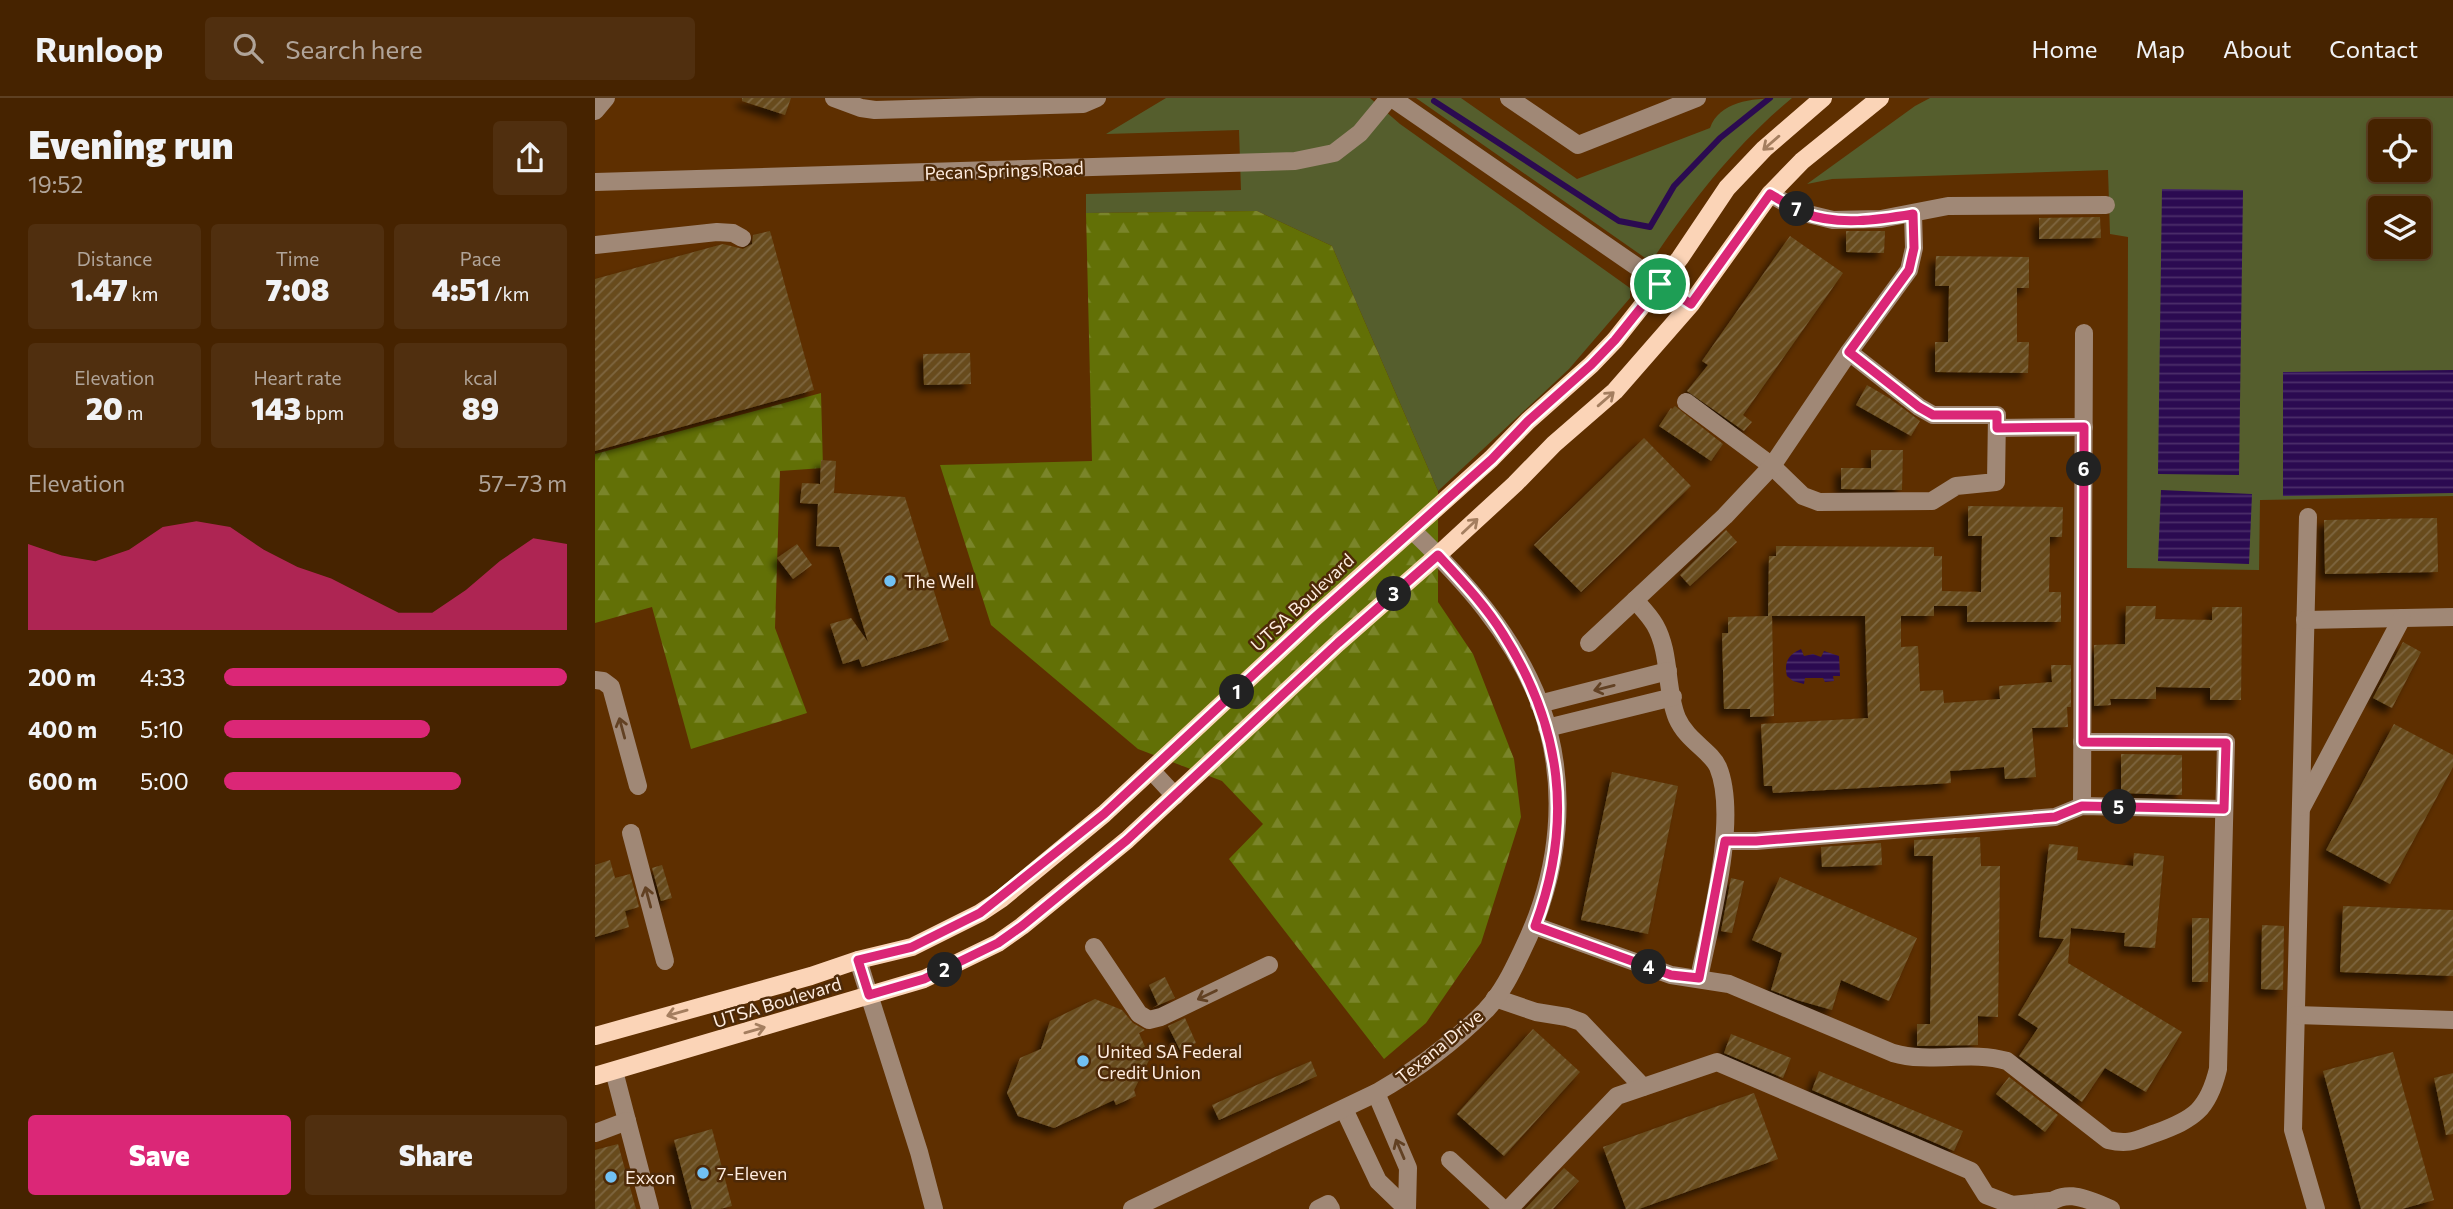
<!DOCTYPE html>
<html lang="en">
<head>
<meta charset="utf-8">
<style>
	body { margin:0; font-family:Commissioner,sans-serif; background:#502f0f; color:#f1f3f6; height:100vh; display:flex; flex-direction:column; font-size:26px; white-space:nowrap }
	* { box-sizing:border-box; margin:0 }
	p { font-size:23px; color:#b0a499 }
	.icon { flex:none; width:38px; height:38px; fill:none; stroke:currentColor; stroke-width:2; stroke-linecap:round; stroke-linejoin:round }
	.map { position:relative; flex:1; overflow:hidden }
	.panel { display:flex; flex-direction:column; background:#462300; width:595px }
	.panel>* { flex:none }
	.controls { position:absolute; left:1773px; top:21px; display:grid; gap:14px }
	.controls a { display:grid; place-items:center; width:63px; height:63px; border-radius:7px; background:#462300; box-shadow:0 4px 10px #0003,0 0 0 2px #5e4022; font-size:35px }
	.pin { position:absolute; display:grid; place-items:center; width:60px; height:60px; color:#fff; margin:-30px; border:4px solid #fff; border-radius:50%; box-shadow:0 2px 7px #0007 }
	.km { position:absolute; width:35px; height:35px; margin:-18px; border-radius:50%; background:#222; color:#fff; font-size:19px; line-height:35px; text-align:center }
	.round { display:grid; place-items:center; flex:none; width:74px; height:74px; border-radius:7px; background:#502f0f }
	.summary { display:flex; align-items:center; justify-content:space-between; height:119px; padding:0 28px }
	h1 { font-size:38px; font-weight:800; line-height:52px }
	.stats { display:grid; grid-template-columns:repeat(3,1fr); gap:10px; height:119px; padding:7px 28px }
	.stats div { display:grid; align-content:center; border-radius:7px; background:#502f0f; text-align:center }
	.stats b { font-size:30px; font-weight:800 }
	.stats small { font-size:19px; font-weight:400 }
	.stats p { font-size:19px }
	.chart { height:196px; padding:14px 28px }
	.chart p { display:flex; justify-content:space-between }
	.chart svg { width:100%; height:126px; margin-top:7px; fill:#db2777; opacity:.7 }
	.action { display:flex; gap:14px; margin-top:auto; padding:14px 28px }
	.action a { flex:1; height:80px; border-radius:7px; background:#db2777; color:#fff; font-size:28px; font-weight:800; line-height:80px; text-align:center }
	.action a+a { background:#502f0f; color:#f1f3f6 }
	ul { padding:0 28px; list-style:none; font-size:23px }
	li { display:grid; grid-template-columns:112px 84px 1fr; align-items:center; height:52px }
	li i { height:18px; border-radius:9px; background:#db2777 }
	header { display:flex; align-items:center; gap:42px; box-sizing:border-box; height:98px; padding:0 35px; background:#462300; border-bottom:2px solid #5e4022 }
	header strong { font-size:33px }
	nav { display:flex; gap:38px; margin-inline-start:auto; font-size:24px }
	.search { width:490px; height:63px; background:#502f0f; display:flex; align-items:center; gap:18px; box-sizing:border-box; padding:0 24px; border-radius:7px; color:#b0a499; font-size:26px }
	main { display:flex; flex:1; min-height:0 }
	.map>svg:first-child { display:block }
	.green { fill:#555e2d; fill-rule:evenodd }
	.forest { fill:url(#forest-firs) }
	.water { fill:url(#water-rules) }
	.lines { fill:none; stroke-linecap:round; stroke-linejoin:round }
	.stream { stroke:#2b0a51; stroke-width:6 }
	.building { fill:url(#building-hatch); filter:url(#shadow) }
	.minor { stroke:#a08876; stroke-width:18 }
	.major { stroke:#fbd4b7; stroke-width:18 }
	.oneway { stroke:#a47e5f }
	.oneway2 { stroke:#624123 }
	.route-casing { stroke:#fff; stroke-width:14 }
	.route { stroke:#db2777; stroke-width:9 }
	.poi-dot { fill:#71c1f4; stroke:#4d2907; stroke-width:2.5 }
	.labels { text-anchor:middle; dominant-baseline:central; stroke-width:5; stroke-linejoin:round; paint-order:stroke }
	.street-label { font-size:18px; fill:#feecdf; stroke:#4d2907 }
	.poi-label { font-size:18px; fill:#feecdf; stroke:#4d2907; text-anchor:start }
</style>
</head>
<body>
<header>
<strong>Runloop</strong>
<div class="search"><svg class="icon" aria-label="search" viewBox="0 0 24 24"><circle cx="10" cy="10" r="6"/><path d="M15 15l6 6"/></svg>Search here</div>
<nav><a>Home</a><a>Map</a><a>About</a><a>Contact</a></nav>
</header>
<main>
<section class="panel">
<div class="summary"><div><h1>Evening run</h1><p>19:52</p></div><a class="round"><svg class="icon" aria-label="share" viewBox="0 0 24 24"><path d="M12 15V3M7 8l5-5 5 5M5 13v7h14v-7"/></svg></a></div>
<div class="stats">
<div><p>Distance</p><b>1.47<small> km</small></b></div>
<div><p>Time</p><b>7:08</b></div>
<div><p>Pace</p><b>4:51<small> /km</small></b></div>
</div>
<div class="stats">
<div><p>Elevation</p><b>20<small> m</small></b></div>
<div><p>Heart rate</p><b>143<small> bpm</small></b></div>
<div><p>kcal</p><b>89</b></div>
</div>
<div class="chart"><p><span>Elevation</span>57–73 m</p>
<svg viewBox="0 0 160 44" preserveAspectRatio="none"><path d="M0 44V14L10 18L20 20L30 16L40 8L50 6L60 8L70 16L80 22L90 26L100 32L110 38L120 38L130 30L140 20L150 12L160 14V44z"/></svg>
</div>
<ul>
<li><b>200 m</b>4:33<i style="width:100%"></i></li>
<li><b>400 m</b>5:10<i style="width:60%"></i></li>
<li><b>600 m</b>5:00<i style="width:69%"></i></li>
</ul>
<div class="action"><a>Save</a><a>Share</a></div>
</section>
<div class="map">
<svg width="1858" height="1111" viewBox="0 0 1858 1111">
	<defs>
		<pattern id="forest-firs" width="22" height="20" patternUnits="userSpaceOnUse" patternTransform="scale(1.75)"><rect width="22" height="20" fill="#627006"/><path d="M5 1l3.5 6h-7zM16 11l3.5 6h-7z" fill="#7a852a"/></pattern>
		<pattern id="water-rules" width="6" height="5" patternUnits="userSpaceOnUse" patternTransform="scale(1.75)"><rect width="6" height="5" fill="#2b0a51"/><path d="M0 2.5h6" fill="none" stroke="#4b2e6a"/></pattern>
		<pattern id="building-hatch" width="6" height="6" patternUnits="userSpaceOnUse" patternTransform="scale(1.75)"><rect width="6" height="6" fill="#674c1f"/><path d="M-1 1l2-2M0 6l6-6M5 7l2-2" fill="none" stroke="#7e663f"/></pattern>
		<filter id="shadow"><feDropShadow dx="-6" dy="6" stdDeviation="3.5" flood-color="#0009"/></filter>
	</defs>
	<rect width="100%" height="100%" fill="#5e2f00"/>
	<g class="green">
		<path d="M 571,0 L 775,0 L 805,26 L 1035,190 L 1035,200 L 974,271 L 843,393 L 737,148 L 662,113 L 491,115 L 491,96 L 646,92 L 644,32 L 511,36 Z"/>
		<path d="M 821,0 L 866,0 L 982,81 L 1115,30 C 1126,0 1165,0 1197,0 C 1141,46 1096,104 1056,164 Z"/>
		<path d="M 1335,0 L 1858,0 L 1858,398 L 1665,402 L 1664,472 L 1532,470 L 1533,139 L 1515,136 L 1513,72 L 1237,81 L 1212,86 L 1320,8 ZM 1785,33 L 1824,33 L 1824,72 L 1785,72 ZM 1785,110 L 1824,110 L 1824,149 L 1785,149 Z"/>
	</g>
	<g class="forest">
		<path d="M 662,113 L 737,148 L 843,393 L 843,504 L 878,556 L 919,661 L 926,719 L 886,845 L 831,925 L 789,961 L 634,761 L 668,726 L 627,683 L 543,651 L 396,527 L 345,367 L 497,363 L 491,115 Z"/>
		<path d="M 226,295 L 228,370 L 185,373 L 180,530 L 212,615 L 96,651 L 57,509 L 0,525 L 0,356 Z"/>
	</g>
	<g class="water">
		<path d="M 1567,91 L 1648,92 L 1644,377 L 1563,376 Z"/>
		<path d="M 1858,272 L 1858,395 L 1688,398 L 1688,274 Z"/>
		<path d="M 1566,392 L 1657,396 L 1654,466 L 1563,463 Z"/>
		<path d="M 1206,551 L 1209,558 L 1218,556 L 1226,559 L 1229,553 L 1244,558 L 1245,578 L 1238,578 L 1239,583 L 1230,584 L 1228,580 L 1210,580 L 1209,586 L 1198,583 L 1192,578 C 1189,564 1193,557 1206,551 Z"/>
	</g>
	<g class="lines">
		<path class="stream" d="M 839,3 L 1024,123 L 1055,129 L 1079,88 L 1125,40 L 1175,0"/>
	</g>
	<g class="building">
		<path d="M 147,0 L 196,0 L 190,17 L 147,3 Z"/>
		<path d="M 1505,119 L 1506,140 L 1444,141 L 1444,120 Z"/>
		<path d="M 175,133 L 219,292 L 0,353 L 0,181 L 128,146 L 148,151 L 157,146 L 158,137 Z"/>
		<path d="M 1251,133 L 1290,133 L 1289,155 L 1251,154 Z"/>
		<path d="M 1195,138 L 1248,175 L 1148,317 L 1157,324 L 1149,333 L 1092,293 L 1113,267 L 1107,263 Z"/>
		<path d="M 1341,158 L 1434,159 L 1434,190 L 1422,190 L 1422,244 L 1434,244 L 1433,275 L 1340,274 L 1340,244 L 1353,244 L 1354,188 L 1340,188 Z"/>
		<path d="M 375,255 L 376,286 L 329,287 L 328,256 Z"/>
		<path d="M 1272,287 L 1294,300 L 1325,323 L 1316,338 L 1261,307 Z"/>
		<path d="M 1080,308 L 1128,346 L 1116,363 L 1064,328 L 1076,310 L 1077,311 Z"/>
		<path d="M 1049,340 L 1096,388 L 986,494 L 939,447 Z"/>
		<path d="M 1276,352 L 1308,352 L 1307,392 L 1246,391 L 1246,370 L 1276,370 Z"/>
		<path d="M 226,362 L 241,363 L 239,395 L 310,399 L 354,542 L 267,569 L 264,561 L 248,566 L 235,526 L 256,520 L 273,544 L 244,449 L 221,448 L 223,406 L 205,405 L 207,385 L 225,386 Z"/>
		<path d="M 1373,408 L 1468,409 L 1467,439 L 1455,439 L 1454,494 L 1466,494 L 1466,524 L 1372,524 L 1372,508 L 1339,508 L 1339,518 L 1306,518 L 1306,549 L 1323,548 L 1325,593 L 1348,592 L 1349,605 L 1405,601 L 1404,588 L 1457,584 L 1456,567 L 1476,567 L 1476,609 L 1472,609 L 1473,629 L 1437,630 L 1441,679 L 1410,681 L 1409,669 L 1355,673 L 1356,685 L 1178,695 L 1177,688 L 1169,688 L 1166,626 L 1273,620 L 1270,518 L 1177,518 L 1179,618 L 1155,619 L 1155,611 L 1129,611 L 1127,535 L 1133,535 L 1133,519 L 1176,518 L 1173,518 L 1174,458 L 1181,458 L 1181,448 L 1339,449 L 1339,458 L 1347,458 L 1347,493 L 1386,494 L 1387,438 L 1373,438 Z"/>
		<path d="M 1842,420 L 1843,474 L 1730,476 L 1729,422 Z"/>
		<path d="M 1131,432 L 1142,444 L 1095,488 L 1085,477 Z"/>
		<path d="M 202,446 L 217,467 L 198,481 L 182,460 Z"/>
		<path d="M 1531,508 L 1561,508 L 1560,521 L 1617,522 L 1617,509 L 1647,509 L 1646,602 L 1615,602 L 1615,590 L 1561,589 L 1561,601 L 1515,601 L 1516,607 L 1499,608 L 1499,547 L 1530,546 Z"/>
		<path d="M 1808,544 L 1826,554 L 1797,610 L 1778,600 Z"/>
		<path d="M 1799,626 L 1858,657 L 1858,669 L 1795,786 L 1731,752 Z"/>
		<path d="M 1526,656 L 1587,657 L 1587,697 L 1526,695 Z"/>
		<path d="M 1017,674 L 1083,688 L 1053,836 L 986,822 Z"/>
		<path d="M 1385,739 L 1386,768 L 1405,768 L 1403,919 L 1383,918 L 1383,947 L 1322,948 L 1322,926 L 1335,926 L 1338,758 L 1319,758 L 1319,742 Z"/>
		<path d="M 1286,745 L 1287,767 L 1227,769 L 1226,749 Z"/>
		<path d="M 1454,746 L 1483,749 L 1482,762 L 1538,768 L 1539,755 L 1569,758 L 1560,850 L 1529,848 L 1530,835 L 1476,830 L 1473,865 L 1587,934 L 1551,994 L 1510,970 L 1487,1004 L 1424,958 L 1443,930 L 1423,917 L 1469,841 L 1444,839 Z"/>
		<path d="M 15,762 L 20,780 L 35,776 L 44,809 L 30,813 L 34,829 L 0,839 L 0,767 Z"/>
		<path d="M 67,767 L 77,800 L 66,803 L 57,770 Z"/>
		<path d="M 1185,779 L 1322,840 L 1294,903 L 1246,882 L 1237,912 L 1202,902 L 1176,892 L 1187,855 L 1157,842 Z"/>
		<path d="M 1136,780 L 1149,783 L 1137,835 L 1126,833 Z"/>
		<path d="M 1748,808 L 1858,812 L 1858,878 L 1745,874 Z"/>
		<path d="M 1597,820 L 1614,820 L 1613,884 L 1597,884 Z"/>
		<path d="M 1667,827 L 1689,828 L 1688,892 L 1666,891 Z"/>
		<path d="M 570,879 L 580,900 L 557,910 L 563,907 L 554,887 Z"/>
		<path d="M 500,901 L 527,912 L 538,925 L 550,932 L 544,935 L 555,960 L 539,992 L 541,998 L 521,1007 L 519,1002 L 459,1030 L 423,1018 L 412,995 L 425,960 L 446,951 L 455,923 Z"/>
		<path d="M 590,920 L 601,945 L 585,952 L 573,928 Z"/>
		<path d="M 938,931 L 985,974 L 909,1058 L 862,1016 Z"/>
		<path d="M 1136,936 L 1196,960 L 1188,980 L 1129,955 Z"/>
		<path d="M 1798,954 L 1839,1102 L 1807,1111 L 1766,1111 L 1728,973 Z"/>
		<path d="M 716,963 L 722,978 L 624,1022 L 617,1007 Z"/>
		<path d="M 1224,973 L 1368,1033 L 1359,1053 L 1217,992 Z"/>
		<path d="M 1858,975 L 1858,1036 L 1851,1037 L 1839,980 Z"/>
		<path d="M 1414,979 L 1463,1017 L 1450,1034 L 1401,996 Z"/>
		<path d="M 1159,995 L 1183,1061 L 1044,1111 L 1031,1111 L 1008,1049 Z"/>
		<path d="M 117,1031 L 137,1108 L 125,1111 L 97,1111 L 79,1042 Z"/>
		<path d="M 23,1046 L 41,1111 L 0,1111 L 0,1052 Z"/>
		<path d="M 969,1070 L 984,1083 L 958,1111 L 930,1111 Z"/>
	</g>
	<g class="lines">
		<g class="minor">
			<path d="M 239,0 L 266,10 L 280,12 L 488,6 L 502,0"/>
			<path d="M 797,0 L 1096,206"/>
			<path d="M 914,0 L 983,47 L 1102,0"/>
			<path d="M 0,13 L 11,0"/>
			<path d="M 0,84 L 700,63 L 739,55 L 765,35 L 794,0"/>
			<path d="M 1175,96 L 1209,115 L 1238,122 L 1286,121 L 1353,108 L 1511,107"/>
			<path d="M 0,147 L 122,134 L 138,135 L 147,140"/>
			<path d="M 1091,304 L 1177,368 L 1208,398 L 1224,404 L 1337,403 L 1361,388 L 1401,384 L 1402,317 L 1338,317 L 1324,309 L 1254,254"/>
			<path d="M 1402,330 L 1489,329"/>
			<path d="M 1713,419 L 1698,1032 L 1721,1111"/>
			<path d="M 1040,502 C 1047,510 1055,518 1060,527 C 1076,555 1070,591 1082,620 C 1092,643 1116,653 1123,669 C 1144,719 1115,826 1104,880"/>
			<path d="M 1710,522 L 1858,519"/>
			<path d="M 994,545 L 1130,418 L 1177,368 L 1254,254 L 1314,172 L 1319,150 L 1318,116"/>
			<path d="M 0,582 L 8,583 L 16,589 L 43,688"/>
			<path d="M 944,606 L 1073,573"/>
			<path d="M 952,630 L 1078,599"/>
			<path d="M 556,672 L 580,698"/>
			<path d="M 1487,708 L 1489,235"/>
			<path d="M 1707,709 L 1807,520"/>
			<path d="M 36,735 L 70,863"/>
			<path d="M 1130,743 L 1161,743 L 1460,719 L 1487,708 L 1629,711"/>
			<path d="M 940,828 L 1076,877 L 1134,886 L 1298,955 C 1336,966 1375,952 1412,963 L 1513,1042 C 1534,1047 1541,1042 1561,1035 C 1599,1021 1613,1012 1623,971 L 1631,644 L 1487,644"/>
			<path d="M 499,849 L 544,916 L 554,922 L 566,919 L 674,867"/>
			<path d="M 263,862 L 324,1054 L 339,1111"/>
			<path d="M 900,900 L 941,914 L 972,919 L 986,924 L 1048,989"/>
			<path d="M 1701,917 L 1858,922"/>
			<path d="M 19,973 L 55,1111"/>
			<path d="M 781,995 L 813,1070 L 812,1110"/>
			<path d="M 749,1011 L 783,1083 L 812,1111"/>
			<path d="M 0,1035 L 32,1023"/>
			<path d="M 855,1062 L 908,1111"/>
			<path d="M 537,1111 L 781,995 C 820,973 859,944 891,912 C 907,895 917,874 927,853 C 965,776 975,688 945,606 C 919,537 869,482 817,432"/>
			<path d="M 723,1111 L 733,1106 L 736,1111"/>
			<path d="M 914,1111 L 1022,998 L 1122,964 L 1376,1073 L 1391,1097 L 1417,1107 L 1455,1103"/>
			<path d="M 1448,1111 C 1468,1088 1492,1101 1516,1111"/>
		</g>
		<g class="major">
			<path d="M 0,938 L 216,878 L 263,862 L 317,849 L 385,815 L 406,801 L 509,716 L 719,520 L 896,361 L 933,323 L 996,267 L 1020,242 L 1085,160 L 1132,90 L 1169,51 L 1228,0"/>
			<path d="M 0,978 L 329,881 L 403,845 L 427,828 L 532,742 L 743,545 L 843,457 L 920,386 L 959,346 L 1020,293 L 1096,206 L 1175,96 L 1207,63 L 1285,0"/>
		</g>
	</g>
	<defs><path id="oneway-shaft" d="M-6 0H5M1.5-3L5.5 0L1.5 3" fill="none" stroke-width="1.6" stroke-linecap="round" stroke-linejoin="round" transform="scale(1.75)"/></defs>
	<g class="oneway">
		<use href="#oneway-shaft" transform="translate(1176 45) rotate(139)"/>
		<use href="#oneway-shaft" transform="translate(1011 301) rotate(-41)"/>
		<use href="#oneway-shaft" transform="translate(875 428) rotate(-43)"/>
		<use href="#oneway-shaft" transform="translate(82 915) rotate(164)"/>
		<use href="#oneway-shaft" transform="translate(160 932) rotate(-16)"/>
	</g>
	<g class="oneway2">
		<use href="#oneway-shaft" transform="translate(1009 590) rotate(166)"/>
		<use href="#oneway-shaft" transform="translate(27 630) rotate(-105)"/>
		<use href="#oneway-shaft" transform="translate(53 799) rotate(-105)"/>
		<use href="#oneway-shaft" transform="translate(612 897) rotate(154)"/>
		<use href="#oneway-shaft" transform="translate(805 1051) rotate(-113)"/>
	</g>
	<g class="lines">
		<g class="route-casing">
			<path id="route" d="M 1175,96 C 1186,102 1197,110 1209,115 C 1242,128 1283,122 1318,116 L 1319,150 L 1314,172 L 1254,254 L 1324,309 L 1338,317 L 1402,317 L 1402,330 L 1489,329 L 1488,644 L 1631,645 L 1629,711 L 1487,708 L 1460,719 L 1161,743 L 1130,743 L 1104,880 L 1076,877 L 940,828 C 979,724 967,629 908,536 C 890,507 866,482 843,457 L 743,545 L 532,742 L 427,828 L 403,845 L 329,881 L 274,897 L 263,862 L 317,849 L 385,815 L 509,716 L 719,520 L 897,361 L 933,323 L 996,267 L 1020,242 L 1065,186 L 1096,206 Z"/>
		</g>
		<use href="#route" class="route"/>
	</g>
	<g class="poi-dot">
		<circle cx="295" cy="483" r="7"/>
		<circle cx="488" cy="963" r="7"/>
		<circle cx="108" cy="1075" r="7"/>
		<circle cx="16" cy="1079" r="7"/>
	</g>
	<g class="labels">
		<g class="street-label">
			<text transform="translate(409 72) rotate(-2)">Pecan Springs Road</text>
			<text transform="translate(707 504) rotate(-43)">UTSA Boulevard</text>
			<text transform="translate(182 904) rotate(-17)">UTSA Boulevard</text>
			<text transform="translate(844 948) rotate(-39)">Texana Drive</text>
		</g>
		<g class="poi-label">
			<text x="309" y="483">The Well</text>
			<text x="502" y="953">United SA Federal<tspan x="502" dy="21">Credit Union</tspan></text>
			<text x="122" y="1075">7-Eleven</text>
			<text x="30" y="1079">Exxon</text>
		</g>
	</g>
</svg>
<div class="controls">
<a><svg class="icon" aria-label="locate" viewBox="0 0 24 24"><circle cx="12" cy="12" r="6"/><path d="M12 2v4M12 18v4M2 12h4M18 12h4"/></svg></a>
<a><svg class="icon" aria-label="layers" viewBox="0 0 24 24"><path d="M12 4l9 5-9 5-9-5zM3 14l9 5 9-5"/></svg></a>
</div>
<div class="pin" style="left:1065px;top:186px;background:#1e9e55"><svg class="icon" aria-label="arrive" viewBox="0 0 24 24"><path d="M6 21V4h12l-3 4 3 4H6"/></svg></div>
<b class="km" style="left:642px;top:594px">1</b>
<b class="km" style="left:350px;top:872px">2</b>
<b class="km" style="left:799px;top:496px">3</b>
<b class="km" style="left:1054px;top:869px">4</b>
<b class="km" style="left:1524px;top:709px">5</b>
<b class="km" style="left:1489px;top:371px">6</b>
<b class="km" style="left:1202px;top:111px">7</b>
</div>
</main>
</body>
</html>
